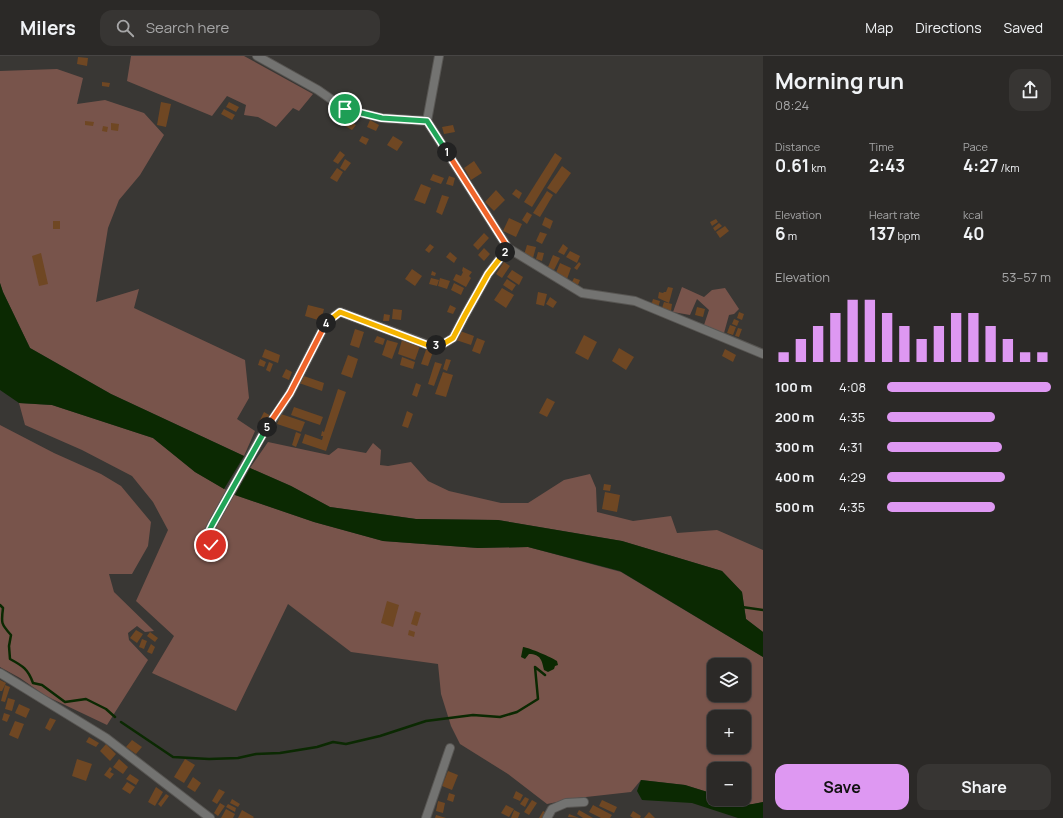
<!DOCTYPE html>
<html lang="en">
<head>
<meta charset="utf-8">
<style>
	body { margin:0; font-family:Manrope,sans-serif; background:#373533; color:#f1f3f6; height:100vh; display:flex; flex-direction:column; font-size:15px; white-space:nowrap }
	* { box-sizing:border-box; margin:0 }
	p { font-size:13px; color:#a6a6a7 }
	.icon { flex:none; width:22px; height:22px; fill:none; stroke:currentColor; stroke-width:2; stroke-linecap:round; stroke-linejoin:round }
	.map { position:relative; flex:1; overflow:hidden }
	.panel { display:flex; flex-direction:column; background:#2b2927; width:300px }
	.panel>* { flex:none }
	.buttons { position:absolute; left:707px; top:602px; display:grid; gap:8px }
	.buttons a { display:grid; place-items:center; width:44px; height:44px; border-radius:8px; background:#2b2927; box-shadow:0 1px 3px #0004,0 0 0 1px #474544; font-size:20px }
	.pin { position:absolute; display:grid; place-items:center; width:34px; height:34px; color:#fff; margin:-17px; border:2px solid #fff; border-radius:50%; box-shadow:0 1px 4px #0007 }
	.km { position:absolute; width:20px; height:20px; margin:-10px; border-radius:50%; background:#222; color:#fff; font-size:11px; line-height:20px; text-align:center }
	.round { display:grid; place-items:center; flex:none; width:42px; height:42px; border-radius:12px; background:#373533 }
	.head { display:flex; align-items:center; justify-content:space-between; height:68px; padding:0 12px }
	h1 { font-size:22px; font-weight:700; line-height:30px }
	.figures { display:grid; grid-template-columns:repeat(3,1fr); gap:6px; height:68px; padding:4px 12px }
	.figures div { display:grid; align-content:center }
	.figures b { font-size:17px; font-weight:700 }
	.figures small { font-size:11px; font-weight:400 }
	.figures p { font-size:11px }
	.chart { height:112px; padding:8px 12px }
	.chart p { display:flex; justify-content:space-between }
	.chart svg { width:100%; height:72px; margin-top:4px; stroke:#de98f2; stroke-width:6 }
	.primary-button { display:flex; gap:8px; margin-top:auto; padding:8px 12px }
	.primary-button a { flex:1; height:46px; border-radius:12px; background:#de98f2; color:#111; font-size:16px; font-weight:700; line-height:46px; text-align:center }
	.primary-button a+a { background:#373533; color:#f1f3f6 }
	ul { padding:0 12px; list-style:none; font-size:13px }
	li { display:grid; grid-template-columns:64px 48px 1fr; align-items:center; height:30px }
	li i { height:10px; border-radius:5px; background:#de98f2 }
	header { display:flex; align-items:center; gap:24px; box-sizing:border-box; height:56px; padding:0 20px; background:#2b2927; border-bottom:1px solid #474544 }
	header strong { font-size:19px }
	nav { display:flex; gap:22px; margin-inline-start:auto; font-size:14px }
	.search { width:280px; height:36px; background:#373533; display:flex; align-items:center; gap:10px; box-sizing:border-box; padding:0 14px; border-radius:12px; color:#a6a6a7; font-size:15px }
	main { display:flex; flex:1; min-height:0 }
	.map>svg:first-child { display:block }
	.green { fill:#78544b; fill-rule:evenodd }
	.water { fill:#0b2902 }
	.lines { fill:none; stroke-linecap:round; stroke-linejoin:round }
	.stream { stroke:#0b2902; stroke-width:2.5 }
	.building { fill:#6f4723 }
	.minor-casing { stroke:#575552; stroke-width:10 }
	.minor { stroke:#737371; stroke-width:8 }
	.split-1-casing { stroke:#fff; stroke-width:8 }
	.split-2-casing { stroke:#fff; stroke-width:8 }
	.split-3-casing { stroke:#fff; stroke-width:8 }
	.split-4-casing { stroke:#fff; stroke-width:8 }
	.split-5-casing { stroke:#fff; stroke-width:8 }
	.split-6-casing { stroke:#fff; stroke-width:8 }
	.split-1 { stroke:#22a559; stroke-width:5 }
	.split-2 { stroke:#f0652b; stroke-width:5 }
	.split-3 { stroke:#f5b400; stroke-width:5 }
	.split-4 { stroke:#f5b400; stroke-width:5 }
	.split-5 { stroke:#f0652b; stroke-width:5 }
	.split-6 { stroke:#22a559; stroke-width:5 }
</style>
</head>
<body>
<header>
<strong>Milers</strong>
<div class="search"><svg class="icon" aria-label="search" viewBox="0 0 24 24"><circle cx="10" cy="10" r="6"/><path d="M15 15l6 6"/></svg>Search here</div>
<nav><a>Map</a><a>Directions</a><a>Saved</a></nav>
</header>
<main>
<div class="map">
<svg width="763" height="762" viewBox="0 0 763 762">
	<rect width="100%" height="100%" fill="#393734"/>
	<g class="green">
		<path d="M 131,0 L 244,0 L 313,38 L 299,55 L 293,52 L 276,71 L 258,61 L 244,59 L 246,49 L 227,40 L 212,60 L 127,25 Z"/>
		<path d="M 57,13 L 83,22 L 77,48 L 105,44 L 144,57 L 164,79 L 140,119 L 119,144 L 108,172 L 96,246 L 139,233 L 134,252 L 245,304 L 249,342 L 237,363 L 255,375 L 244,400 L 111,338 L 30,292 L 3,236 L 0,227 L 0,15 Z"/>
		<path d="M 682,231 L 704,241 L 712,234 L 725,232 L 739,253 L 734,258 L 729,259 L 724,277 L 704,269 L 709,254 L 697,243 L 690,259 L 673,256 Z"/>
		<path d="M 19,347 L 52,349 L 153,382 L 195,416 L 235,439 L 314,466 L 383,485 L 478,492 L 528,491 L 621,516 L 763,601 L 763,746 C 751,749 731,752 721,743 L 744,743 L 744,713 L 714,713 L 714,738 L 685,729 L 641,724 L 631,736 L 577,742 L 547,748 L 508,718 L 460,688 L 451,670 L 441,638 L 438,608 L 351,596 L 288,548 L 236,655 L 152,617 L 174,580 L 136,545 L 168,474 L 153,446 L 132,420 L 82,394 L 25,369 ZM 714,609 L 744,609 L 744,639 L 714,639 ZM 714,661 L 744,661 L 744,691 L 714,691 Z"/>
		<path d="M 0,369 L 54,397 L 101,418 L 121,430 L 151,466 L 148,490 L 132,518 L 109,518 L 114,536 L 154,575 L 145,576 L 137,570 L 128,577 L 129,584 L 148,604 L 107,669 L 46,640 L 20,622 L 0,611 Z"/>
		<path d="M 268,386 L 329,399 L 338,392 L 366,397 L 373,387 L 381,394 L 380,409 L 388,410 L 411,406 L 428,425 L 449,435 L 501,447 L 528,447 L 564,424 L 590,418 L 596,432 L 597,456 L 633,465 L 671,460 L 677,477 L 717,474 L 763,494 L 763,576 L 746,563 L 742,536 L 722,515 L 622,485 L 498,464 L 416,463 L 330,451 L 291,430 L 250,412 Z"/>
	</g>
	<g class="water">
		<path d="M 0,227 L 3,236 L 30,292 L 111,338 L 244,400 L 224,433 L 195,416 L 153,382 L 52,349 L 19,347 L 0,334 Z"/>
		<path d="M 250,412 L 291,430 L 330,451 L 416,463 L 498,464 L 622,485 L 722,515 L 742,536 L 746,563 L 763,576 L 763,601 L 620,515 L 528,491 L 478,492 L 383,485 L 314,466 L 235,439 Z"/>
		<path d="M 523,591 C 530,592 551,601 557,605 L 558,609 L 555,610 L 554,613 L 548,616 L 544,614 C 542,605 541,598 529,598 L 525,603 L 521,601 Z"/>
		<path d="M 641,724 L 685,729 L 714,738 L 714,743 L 721,743 C 731,752 751,749 763,746 L 763,762 L 738,762 L 692,747 L 642,744 L 637,735 Z"/>
	</g>
	<g class="lines">
		<g class="stream">
			<path d="M 0,549 L 3,552 C 1,567 1,568 11,579 L 9,590 L 10,603 C 23,610 28,613 33,627 L 42,629 L 65,646 L 86,643 L 106,653 L 115,661"/>
			<path d="M 742,551 L 763,554"/>
			<path d="M 121,666 L 173,701 L 209,703 L 238,702 L 256,698 L 280,697 L 317,691 L 333,686 L 346,688 L 380,680 L 426,665 L 473,659 L 500,661 L 517,656 L 538,643 L 535,611 L 545,619"/>
		</g>
	</g>
	<g class="building">
		<path d="M 78,1 L 88,2 L 87,10 L 77,8 Z"/>
		<path d="M 102,26 L 110,27 L 109,31 L 102,30 Z"/>
		<path d="M 161,46 L 171,48 L 166,71 L 157,69 Z"/>
		<path d="M 229,46 L 239,51 L 236,56 L 226,51 Z"/>
		<path d="M 224,53 L 235,59 L 232,64 L 221,58 Z"/>
		<path d="M 370,64 L 379,69 L 376,75 L 367,71 Z"/>
		<path d="M 85,65 L 94,66 L 93,70 L 85,69 Z"/>
		<path d="M 349,65 L 356,69 L 352,74 L 345,70 Z"/>
		<path d="M 111,67 L 119,68 L 118,75 L 111,74 Z"/>
		<path d="M 453,69 L 455,76 L 444,78 L 442,71 Z"/>
		<path d="M 103,70 L 108,71 L 107,76 L 102,75 Z"/>
		<path d="M 362,80 L 369,83 L 366,89 L 359,85 Z"/>
		<path d="M 393,80 L 403,86 L 397,95 L 387,89 Z"/>
		<path d="M 340,95 L 345,99 L 338,108 L 333,105 Z"/>
		<path d="M 555,97 L 562,102 L 532,151 L 524,146 Z"/>
		<path d="M 345,103 L 351,107 L 345,115 L 340,112 Z"/>
		<path d="M 474,105 L 482,117 L 471,124 L 464,112 Z"/>
		<path d="M 562,110 L 571,117 L 556,138 L 547,132 Z"/>
		<path d="M 337,112 L 343,116 L 337,126 L 330,122 Z"/>
		<path d="M 433,118 L 444,122 L 441,128 L 430,124 Z"/>
		<path d="M 449,120 L 455,122 L 453,130 L 446,128 Z"/>
		<path d="M 421,128 L 431,132 L 425,148 L 414,144 Z"/>
		<path d="M 516,133 L 522,137 L 519,143 L 512,138 Z"/>
		<path d="M 496,134 L 505,144 L 494,155 L 485,146 Z"/>
		<path d="M 547,135 L 553,139 L 540,161 L 533,157 Z"/>
		<path d="M 442,139 L 449,141 L 442,159 L 436,156 Z"/>
		<path d="M 527,156 L 532,159 L 527,168 L 522,164 Z"/>
		<path d="M 545,161 L 553,165 L 550,173 L 542,169 Z"/>
		<path d="M 509,162 L 522,168 L 516,181 L 503,175 Z"/>
		<path d="M 716,163 L 718,166 L 712,170 L 710,166 Z"/>
		<rect x="53" y="165" width="7" height="8"/>
		<path d="M 719,167 L 722,170 L 715,175 L 713,172 Z"/>
		<path d="M 725,170 L 729,175 L 720,182 L 716,176 Z"/>
		<path d="M 540,176 L 547,178 L 542,188 L 536,185 Z"/>
		<path d="M 484,177 L 489,182 L 478,194 L 473,189 Z"/>
		<path d="M 430,188 L 434,191 L 429,197 L 425,194 Z"/>
		<path d="M 563,188 L 568,192 L 564,199 L 558,196 Z"/>
		<path d="M 527,189 L 536,191 L 533,202 L 524,199 Z"/>
		<path d="M 484,192 L 490,198 L 484,205 L 478,199 Z"/>
		<path d="M 570,195 L 580,200 L 577,207 L 566,201 Z"/>
		<path d="M 450,196 L 457,202 L 454,207 L 446,201 Z"/>
		<path d="M 538,196 L 544,197 L 542,205 L 536,203 Z"/>
		<path d="M 41,197 L 48,228 L 39,230 L 32,200 Z"/>
		<path d="M 553,199 L 560,202 L 554,214 L 548,211 Z"/>
		<path d="M 504,206 L 510,210 L 502,222 L 496,218 Z"/>
		<path d="M 579,206 L 581,208 L 577,214 L 574,212 Z"/>
		<path d="M 560,207 L 571,212 L 567,223 L 555,219 Z"/>
		<path d="M 463,211 L 472,216 L 469,220 L 471,222 L 466,231 L 453,224 L 456,218 L 461,220 L 463,216 L 462,215 Z"/>
		<path d="M 412,213 L 422,220 L 415,230 L 405,223 Z"/>
		<path d="M 512,214 L 523,221 L 519,229 L 507,221 Z"/>
		<path d="M 432,215 L 436,217 L 435,220 L 431,219 Z"/>
		<path d="M 431,222 L 439,224 L 437,230 L 429,228 Z"/>
		<path d="M 440,222 L 450,225 L 447,233 L 438,230 Z"/>
		<path d="M 574,222 L 580,224 L 578,229 L 572,226 Z"/>
		<path d="M 507,223 L 516,229 L 512,235 L 503,229 Z"/>
		<path d="M 454,227 L 464,232 L 461,239 L 451,234 Z"/>
		<path d="M 668,231 L 673,232 L 669,247 L 658,242 L 659,236 L 663,237 L 664,236 L 666,236 Z"/>
		<path d="M 502,232 L 514,239 L 506,252 L 494,244 Z"/>
		<path d="M 538,236 L 547,238 L 544,250 L 536,248 Z"/>
		<path d="M 550,241 L 557,246 L 553,252 L 546,248 Z"/>
		<path d="M 653,243 L 660,245 L 658,252 L 651,250 Z"/>
		<path d="M 664,246 L 672,248 L 671,255 L 662,252 Z"/>
		<path d="M 308,249 L 324,253 L 321,265 L 305,260 Z"/>
		<path d="M 450,249 L 456,252 L 453,258 L 447,256 Z"/>
		<path d="M 697,251 L 705,253 L 703,261 L 695,259 Z"/>
		<path d="M 393,253 L 402,254 L 401,264 L 392,263 Z"/>
		<path d="M 739,256 L 744,258 L 742,264 L 737,262 Z"/>
		<path d="M 384,258 L 390,259 L 389,265 L 383,265 Z"/>
		<path d="M 734,263 L 739,265 L 737,270 L 732,268 Z"/>
		<path d="M 730,269 L 736,271 L 733,279 L 727,277 Z"/>
		<path d="M 738,272 L 742,273 L 739,281 L 735,280 Z"/>
		<path d="M 355,273 L 364,276 L 359,292 L 350,289 Z"/>
		<path d="M 460,275 L 474,280 L 471,289 L 456,284 Z"/>
		<path d="M 584,279 L 597,286 L 588,304 L 575,297 Z"/>
		<path d="M 377,280 L 385,283 L 383,289 L 374,286 Z"/>
		<path d="M 477,282 L 485,285 L 480,298 L 472,295 Z"/>
		<path d="M 387,284 L 398,287 L 392,303 L 382,299 Z"/>
		<path d="M 402,284 L 420,290 L 415,304 L 398,298 Z"/>
		<path d="M 427,291 L 434,293 L 428,310 L 421,308 Z"/>
		<path d="M 619,292 L 634,301 L 626,314 L 612,305 Z"/>
		<path d="M 265,293 L 280,299 L 278,307 L 262,301 Z"/>
		<path d="M 725,293 L 736,299 L 733,306 L 722,300 Z"/>
		<path d="M 348,299 L 358,303 L 352,322 L 341,318 Z"/>
		<path d="M 402,301 L 415,306 L 413,313 L 400,309 Z"/>
		<path d="M 260,303 L 266,306 L 264,311 L 258,309 Z"/>
		<path d="M 446,303 L 451,304 L 447,315 L 443,313 Z"/>
		<path d="M 269,306 L 273,308 L 270,316 L 266,314 Z"/>
		<path d="M 435,306 L 442,308 L 434,330 L 428,328 Z"/>
		<path d="M 286,313 L 292,316 L 289,324 L 282,321 Z"/>
		<path d="M 443,316 L 453,319 L 446,341 L 435,338 Z"/>
		<path d="M 301,319 L 324,327 L 322,335 L 299,327 Z"/>
		<path d="M 416,327 L 421,329 L 417,341 L 412,339 Z"/>
		<path d="M 338,333 L 346,336 L 326,395 L 302,387 L 305,378 L 322,384 L 323,380 L 321,380 L 322,375 L 324,376 Z"/>
		<path d="M 547,342 L 555,346 L 547,361 L 539,357 Z"/>
		<path d="M 294,351 L 323,361 L 320,369 L 291,359 Z"/>
		<path d="M 407,355 L 413,358 L 408,372 L 402,370 Z"/>
		<path d="M 264,356 L 271,360 L 264,372 L 258,368 Z"/>
		<path d="M 281,358 L 305,366 L 301,376 L 277,368 Z"/>
		<path d="M 296,376 L 301,378 L 296,391 L 292,389 Z"/>
		<path d="M 604,428 L 611,429 L 610,435 L 603,434 Z"/>
		<path d="M 605,436 L 620,439 L 617,456 L 602,453 Z"/>
		<path d="M 387,545 L 399,549 L 393,571 L 381,567 Z"/>
		<path d="M 415,555 L 421,557 L 417,570 L 411,568 Z"/>
		<path d="M 136,574 L 143,578 L 137,587 L 130,582 Z"/>
		<path d="M 409,574 L 415,576 L 414,581 L 408,579 Z"/>
		<path d="M 150,576 L 158,582 L 155,586 L 147,580 Z"/>
		<path d="M 142,583 L 147,585 L 144,593 L 139,591 Z"/>
		<path d="M 151,588 L 155,591 L 152,598 L 147,596 Z"/>
		<path d="M 0,624 L 6,627 L 2,635 L 0,635 Z"/>
		<path d="M 5,629 L 10,631 L 5,646 L 1,645 Z"/>
		<path d="M 8,642 L 15,644 L 12,655 L 5,653 Z"/>
		<path d="M 19,648 L 30,653 L 26,662 L 15,657 Z"/>
		<path d="M 4,657 L 10,659 L 7,666 L 2,664 Z"/>
		<path d="M 50,662 L 56,664 L 50,675 L 45,672 Z"/>
		<path d="M 15,665 L 24,668 L 18,683 L 9,679 Z"/>
		<path d="M 89,681 L 99,687 L 96,691 L 86,686 Z"/>
		<path d="M 132,684 L 142,691 L 136,698 L 126,691 Z"/>
		<path d="M 106,688 L 116,698 L 110,705 L 100,695 Z"/>
		<path d="M 77,703 L 92,708 L 86,725 L 72,720 Z"/>
		<path d="M 119,703 L 128,711 L 123,718 L 113,711 Z"/>
		<path d="M 185,703 L 195,709 L 184,727 L 174,721 Z"/>
		<path d="M 110,711 L 112,713 L 110,716 L 114,718 L 110,723 L 104,719 Z"/>
		<path d="M 448,715 L 458,719 L 452,734 L 442,730 Z"/>
		<path d="M 130,718 L 139,724 L 136,729 L 126,723 Z"/>
		<path d="M 193,721 L 201,727 L 195,736 L 187,731 Z"/>
		<path d="M 127,726 L 135,731 L 130,738 L 122,733 Z"/>
		<path d="M 156,731 L 163,736 L 155,750 L 148,746 Z"/>
		<path d="M 219,733 L 225,736 L 217,748 L 212,745 Z"/>
		<path d="M 516,735 L 523,739 L 520,745 L 513,742 Z"/>
		<path d="M 449,737 L 455,739 L 453,746 L 447,744 Z"/>
		<path d="M 166,738 L 169,740 L 161,751 L 158,748 Z"/>
		<path d="M 525,741 L 529,743 L 525,751 L 520,748 Z"/>
		<path d="M 232,743 L 240,748 L 238,751 L 230,747 Z"/>
		<path d="M 532,744 L 537,747 L 529,759 L 524,756 Z"/>
		<path d="M 602,744 L 617,751 L 614,757 L 599,750 Z"/>
		<path d="M 438,745 L 445,747 L 443,757 L 436,755 Z"/>
		<path d="M 220,747 L 225,750 L 218,760 L 214,757 Z"/>
		<path d="M 228,748 L 236,752 L 235,756 L 226,751 Z"/>
		<path d="M 506,749 L 514,753 L 509,761 L 501,757 Z"/>
		<path d="M 593,749 L 612,759 L 610,762 L 601,762 L 589,756 Z"/>
		<path d="M 226,753 L 235,758 L 233,762 L 221,762 Z"/>
		<path d="M 242,754 L 254,761 L 253,762 L 238,762 Z"/>
		<path d="M 514,754 L 520,757 L 518,762 L 511,762 Z"/>
		<path d="M 579,754 L 593,762 L 583,762 L 577,758 Z"/>
		<path d="M 543,755 L 547,757 L 545,762 L 539,762 Z"/>
		<path d="M 633,755 L 641,760 L 640,762 L 633,762 L 630,760 Z"/>
		<path d="M 649,756 L 655,762 L 644,762 Z"/>
		<path d="M 569,758 L 579,762 L 568,761 Z"/>
		<path d="M 436,759 L 446,762 L 435,762 Z"/>
	</g>
	<g class="lines">
		<g class="minor-casing">
			<g id="minor">
				<path d="M 257,0 L 318,34 L 345,53 L 382,62 L 427,65"/>
				<path d="M 439,0 L 427,65 L 508,192 L 582,237 L 635,245 L 763,298"/>
				<path d="M 211,489 L 206,481 L 212,469 L 261,381 L 290,337 L 327,265 L 340,256 L 431,290 L 443,288 L 453,282 L 465,259 L 488,218 L 508,192"/>
				<path d="M 0,617 L 106,682 L 210,762"/>
				<path d="M 426,762 L 450,692"/>
				<path d="M 547,762 L 552,753 L 566,747 L 584,746"/>
			</g>
		</g>
		<use href="#minor" class="minor"/>
	</g>
	<g class="lines">
		<g class="split-1-casing">
			<path id="split-1" d="M 345,53 L 382,62 L 427,65 L 447,96"/>
		</g>
		<g class="split-2-casing">
			<path id="split-2" d="M 447,96 L 508,192 L 505,196"/>
		</g>
		<g class="split-3-casing">
			<path id="split-3" d="M 436,289 L 443,288 L 453,282 L 465,259 L 488,218 L 505,196"/>
		</g>
		<g class="split-4-casing">
			<path id="split-4" d="M 326,267 L 340,256 L 430,290 L 436,289"/>
		</g>
		<g class="split-5-casing">
			<path id="split-5" d="M 267,371 L 290,337 L 326,267"/>
		</g>
		<g class="split-6-casing">
			<path id="split-6" d="M 211,489 L 206,481 L 212,469 L 267,371"/>
		</g>
		<use href="#split-1" class="split-1"/>
		<use href="#split-2" class="split-2"/>
		<use href="#split-3" class="split-3"/>
		<use href="#split-4" class="split-4"/>
		<use href="#split-5" class="split-5"/>
		<use href="#split-6" class="split-6"/>
	</g>
</svg>
<div class="buttons">
<a><svg class="icon" aria-label="layers" viewBox="0 0 24 24"><path d="M12 4l9 5-9 5-9-5zM3 14l9 5 9-5"/></svg></a>
<a>+</a>
<a>−</a>
</div>
<div class="pin" style="left:345px;top:53px;background:#1e9e55"><svg class="icon" aria-label="arrive" viewBox="0 0 24 24"><path d="M6 21V4h12l-3 4 3 4H6"/></svg></div>
<div class="pin" style="left:211px;top:489px;background:#d93025"><svg class="icon" aria-label="check" viewBox="0 0 24 24"><path d="M5 12l5 5 9-10"/></svg></div>
<b class="km" style="left:447px;top:96px">1</b>
<b class="km" style="left:505px;top:196px">2</b>
<b class="km" style="left:436px;top:289px">3</b>
<b class="km" style="left:326px;top:267px">4</b>
<b class="km" style="left:267px;top:371px">5</b>
</div>
<section class="panel">
<div class="head"><div><h1>Morning run</h1><p>08:24</p></div><a class="round"><svg class="icon" aria-label="share" viewBox="0 0 24 24"><path d="M12 15V3M7 8l5-5 5 5M5 13v7h14v-7"/></svg></a></div>
<div class="figures">
<div><p>Distance</p><b>0.61<small> km</small></b></div>
<div><p>Time</p><b>2:43</b></div>
<div><p>Pace</p><b>4:27<small> /km</small></b></div>
</div>
<div class="figures">
<div><p>Elevation</p><b>6<small> m</small></b></div>
<div><p>Heart rate</p><b>137<small> bpm</small></b></div>
<div><p>kcal</p><b>40</b></div>
</div>
<div class="chart"><p><span>Elevation</span>53–57 m</p>
<svg viewBox="0 0 160 44" preserveAspectRatio="none"><path d="M5 44V38M15 44V30M25 44V22M35 44V14M45 44V6M55 44V6M65 44V14M75 44V22M85 44V30M95 44V22M105 44V14M115 44V14M125 44V22M135 44V30M145 44V38M155 44V38"/></svg>
</div>
<ul>
<li><b>100 m</b>4:08<i style="width:100%"></i></li>
<li><b>200 m</b>4:35<i style="width:66%"></i></li>
<li><b>300 m</b>4:31<i style="width:70%"></i></li>
<li><b>400 m</b>4:29<i style="width:72%"></i></li>
<li><b>500 m</b>4:35<i style="width:66%"></i></li>
</ul>
<div class="primary-button"><a>Save</a><a>Share</a></div>
</section>
</main>
</body>
</html>
